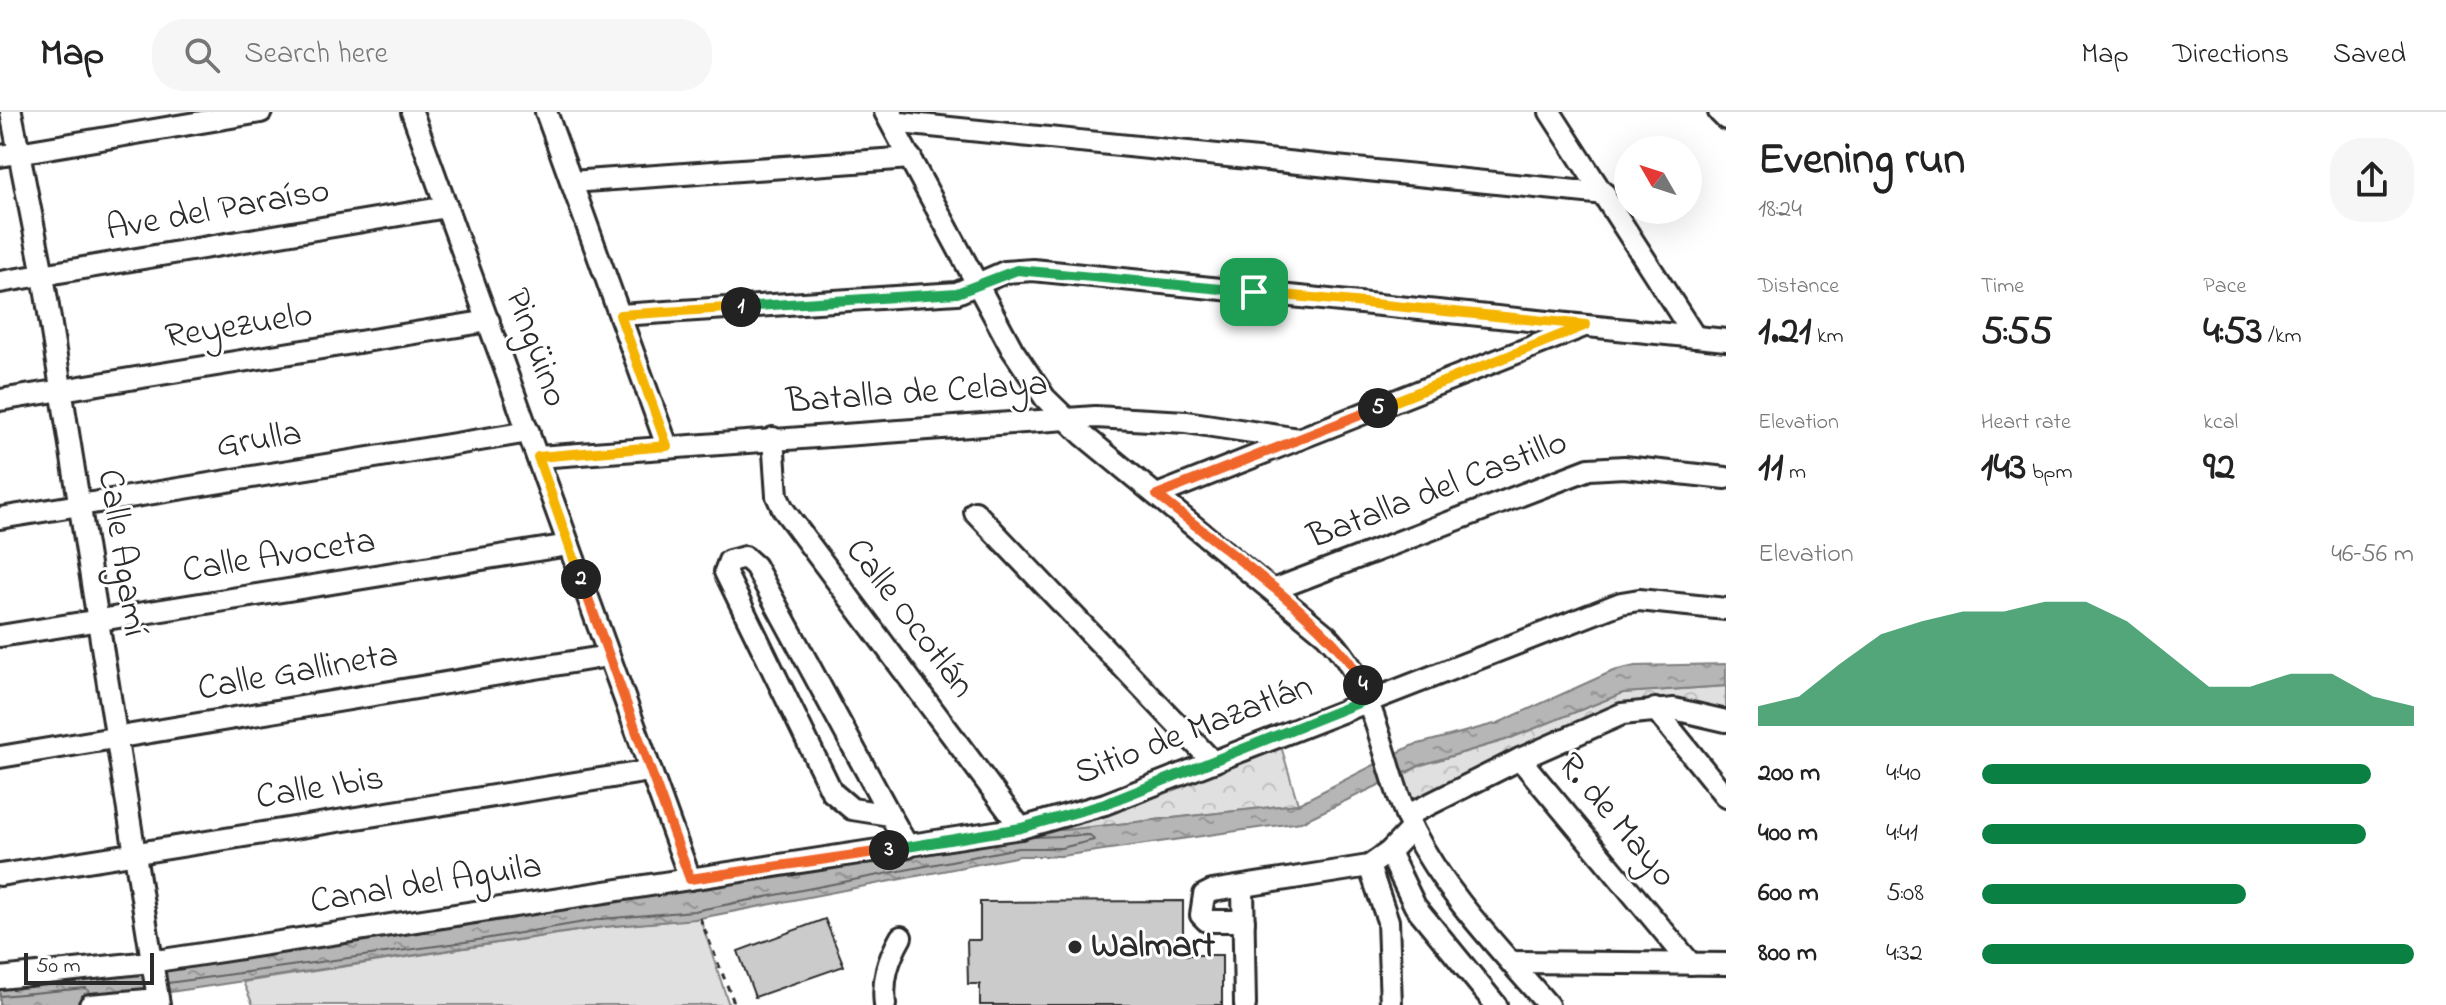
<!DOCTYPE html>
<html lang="en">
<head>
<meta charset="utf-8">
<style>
	body { margin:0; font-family:"Indie Flower",sans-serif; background:#f6f6f6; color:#222; height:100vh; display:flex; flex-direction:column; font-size:30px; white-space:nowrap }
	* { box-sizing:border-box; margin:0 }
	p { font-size:26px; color:#767676 }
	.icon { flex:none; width:44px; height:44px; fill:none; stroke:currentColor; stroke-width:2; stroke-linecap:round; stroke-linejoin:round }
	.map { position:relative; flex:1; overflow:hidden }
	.details { display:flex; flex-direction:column; background:#fff; width:720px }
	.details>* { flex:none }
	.needle { width:52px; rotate:309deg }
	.buttons { position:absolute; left:1614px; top:24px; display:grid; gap:16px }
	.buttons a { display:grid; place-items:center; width:88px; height:88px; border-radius:50%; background:#fff; box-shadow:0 8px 32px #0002; font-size:40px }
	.scale { position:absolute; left:24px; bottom:20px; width:130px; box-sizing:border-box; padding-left:8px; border:4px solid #2b2b2b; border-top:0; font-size:22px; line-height:28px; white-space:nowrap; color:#2b2b2b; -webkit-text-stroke:6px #fff; paint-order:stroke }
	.pin { position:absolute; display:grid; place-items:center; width:68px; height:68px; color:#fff; margin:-34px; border-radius:16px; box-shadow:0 4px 12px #0006 }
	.km { position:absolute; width:40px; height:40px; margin:-20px; border-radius:50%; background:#222; color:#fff; font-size:22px; line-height:40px; text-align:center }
	.round { display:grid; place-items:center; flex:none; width:84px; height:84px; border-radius:32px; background:#f6f6f6 }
	.overview { display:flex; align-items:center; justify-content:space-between; height:136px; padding:0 32px }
	h1 { font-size:44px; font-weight:800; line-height:60px }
	.stats { display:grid; grid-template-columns:repeat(3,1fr); gap:12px; height:136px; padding:8px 32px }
	.stats div { display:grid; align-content:center }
	.stats b { font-size:40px; font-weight:800 }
	.stats small { font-size:22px; font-weight:400 }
	.stats p { font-size:22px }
	.chart { height:224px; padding:16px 32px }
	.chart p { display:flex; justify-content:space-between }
	.chart svg { width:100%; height:144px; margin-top:8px; fill:#0b8043; opacity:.7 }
	ul { padding:0 32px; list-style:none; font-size:26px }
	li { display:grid; grid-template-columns:128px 96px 1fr; align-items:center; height:60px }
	li i { height:20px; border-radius:10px; background:#0b8043 }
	header { display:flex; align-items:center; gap:48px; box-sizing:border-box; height:112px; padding:0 40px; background:#fff; border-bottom:2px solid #e0e0e0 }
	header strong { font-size:38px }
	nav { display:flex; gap:44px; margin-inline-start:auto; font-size:28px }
	.search { width:560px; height:72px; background:#f6f6f6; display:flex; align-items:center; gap:20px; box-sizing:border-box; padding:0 28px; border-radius:32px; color:#767676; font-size:30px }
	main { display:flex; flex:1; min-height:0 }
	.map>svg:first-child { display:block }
	.grass { fill:#e0e0e0; stroke:#868686; stroke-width:2 }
	.park { fill:url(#park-crowns); stroke:#868686; stroke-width:2 }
	.water { fill:url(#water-ripples); stroke:#7e7e7e; stroke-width:2 }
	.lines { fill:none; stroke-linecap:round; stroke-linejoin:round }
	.shore { stroke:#636363; stroke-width:2 }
	.building { fill:#cbcbcb; stroke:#2b2b2b; stroke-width:2 }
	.minor-casing { stroke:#2b2b2b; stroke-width:26 }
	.path { stroke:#2b2b2b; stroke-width:3; stroke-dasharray:6 6; stroke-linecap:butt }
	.minor { stroke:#fff; stroke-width:20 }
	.split-1-casing { stroke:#fff; stroke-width:16 }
	.split-2-casing { stroke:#fff; stroke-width:16 }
	.split-3-casing { stroke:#fff; stroke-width:16 }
	.split-4-casing { stroke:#fff; stroke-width:16 }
	.split-5-casing { stroke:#fff; stroke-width:16 }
	.split-6-casing { stroke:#fff; stroke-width:16 }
	.split-1 { stroke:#22a559; stroke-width:10 }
	.split-2 { stroke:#f5b400; stroke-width:10 }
	.split-3 { stroke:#f0652b; stroke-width:10 }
	.split-4 { stroke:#22a559; stroke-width:10 }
	.split-5 { stroke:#f0652b; stroke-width:10 }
	.split-6 { stroke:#f5b400; stroke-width:10 }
	.poi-dot { fill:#2b2b2b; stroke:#fff; stroke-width:3 }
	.labels { text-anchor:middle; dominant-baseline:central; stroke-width:6; stroke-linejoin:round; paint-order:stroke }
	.street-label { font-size:36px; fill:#2b2b2b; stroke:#fff }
	.poi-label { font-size:36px; font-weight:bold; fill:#2b2b2b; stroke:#fff; text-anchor:start }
</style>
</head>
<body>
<header>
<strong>Map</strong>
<div class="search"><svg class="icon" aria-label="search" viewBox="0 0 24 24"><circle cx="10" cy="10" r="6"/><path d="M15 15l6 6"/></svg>Search here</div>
<nav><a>Map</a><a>Directions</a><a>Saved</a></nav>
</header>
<main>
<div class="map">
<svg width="1726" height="893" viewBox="0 0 1726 893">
	<defs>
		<pattern id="park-crowns" width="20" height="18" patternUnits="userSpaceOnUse" patternTransform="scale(2)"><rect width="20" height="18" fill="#e0e0e0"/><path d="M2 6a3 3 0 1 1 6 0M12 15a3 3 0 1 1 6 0" fill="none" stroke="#c0c0c0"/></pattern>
		<pattern id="water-ripples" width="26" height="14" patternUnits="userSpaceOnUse" patternTransform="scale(2)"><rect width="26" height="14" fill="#b6b6b6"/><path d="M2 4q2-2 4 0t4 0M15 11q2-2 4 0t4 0" fill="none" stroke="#949494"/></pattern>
	</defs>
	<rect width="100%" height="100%" fill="#fff"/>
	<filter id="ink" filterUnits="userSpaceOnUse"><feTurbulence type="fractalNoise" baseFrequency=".0125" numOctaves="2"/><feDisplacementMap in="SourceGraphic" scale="16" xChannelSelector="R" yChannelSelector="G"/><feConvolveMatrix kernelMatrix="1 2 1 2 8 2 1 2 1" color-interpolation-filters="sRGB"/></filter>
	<g filter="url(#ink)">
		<path class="grass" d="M 700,806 L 729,893 L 253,893 L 243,870 L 603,815 Z"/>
		<g class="park">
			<path d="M 1726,574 L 1726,609 L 1640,598 L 1406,704 L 1392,670 L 1421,653 L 1506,628 L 1623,581 Z"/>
			<path d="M 1278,624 L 1298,692 L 1064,718 L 1058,707 Z"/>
		</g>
		<path class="water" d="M 1726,552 L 1726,574 L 1623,581 L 1505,628 L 1421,653 L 1301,710 L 1061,744 L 1020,744 L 695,807 L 603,815 L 84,893 L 0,893 L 0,866 L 1021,716 L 1064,718 L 1298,692 L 1411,634 L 1498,611 L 1613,559 L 1635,554 Z"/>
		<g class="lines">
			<g class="shore">
				<path d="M 168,871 L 472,829 L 602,807 L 694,799 L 1018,736 L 1061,736 L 1094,728 L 1090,723 L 1034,725"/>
				<path d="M 0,884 L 86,876 L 90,881"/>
			</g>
		</g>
		<g class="building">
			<path d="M 1183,789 L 1183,843 L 1222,843 L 1222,893 L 980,893 L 980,872 L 968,872 L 967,828 L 980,828 L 980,790 Z"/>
			<path d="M 825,807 L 844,854 L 755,885 L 738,839 Z"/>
		</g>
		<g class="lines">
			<g class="minor-casing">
				<g id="minor">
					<path d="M 11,0 L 43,163 L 159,893"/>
					<path d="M 412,0 L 690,767"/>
					<path d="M 546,0 L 667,334"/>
					<path d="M 885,0 L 1012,237 L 1045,286 L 1083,323 L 1326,523 C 1379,575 1381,654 1413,718 C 1447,784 1500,837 1548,893"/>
					<path d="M 892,0 L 891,10 L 1605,82"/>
					<path d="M 1550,0 L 1695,225"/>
					<path d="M 1719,0 L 1726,7"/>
					<path d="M 0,44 L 261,0"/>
					<path d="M 571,70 L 911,46"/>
					<path d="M 0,170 L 447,95"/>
					<path d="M 620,203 L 957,181 L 1005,160 L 1033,158 L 1726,228"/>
					<path d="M 0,288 L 489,209"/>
					<path d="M 773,326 L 777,384 L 783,397 L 1021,716"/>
					<path d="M 538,345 L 1095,305 L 1186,310 L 1299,327"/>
					<path d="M 1157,383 L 1582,215"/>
					<path d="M 975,400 L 1213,650"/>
					<path d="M 0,406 L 529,320"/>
					<path d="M 1273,478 L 1589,357 L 1624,355 L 1726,366"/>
					<path d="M 0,524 L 569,433"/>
					<path d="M 1655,597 L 1726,685"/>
					<path d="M 0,645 L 608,544"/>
					<path d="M 1520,647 L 1691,852"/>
					<path d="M 890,703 L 852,697 L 832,680 L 725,460 L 729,449 L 745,445 L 755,454 L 890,703 L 908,735"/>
					<path d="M 1406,704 L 1520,647 L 1622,602 L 1674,597 L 1726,609"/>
					<path d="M 1389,740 L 1415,794 L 1496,893"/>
					<path d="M 1369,754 L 1388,809 L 1391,893"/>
					<path d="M 0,763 L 650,659"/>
					<path d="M 1243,776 L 1245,893"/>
					<path d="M 1244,809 L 1207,809 L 1201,803 L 1204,783 L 1212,779 L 1369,754 L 1389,740 L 1412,716"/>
					<path d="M 1511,850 L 1726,852"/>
					<path d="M 0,866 L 150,850 L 1021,716 L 1105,692 L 1621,491 L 1639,488 L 1726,497"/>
					<path d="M 90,893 L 158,887"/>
					<path d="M 885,893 C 882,867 888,848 901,825"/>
				</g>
			</g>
			<path class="path" d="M 700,806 L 735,893"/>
			<use href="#minor" class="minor"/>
		</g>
	</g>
	<g class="lines" filter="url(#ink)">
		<g class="split-1-casing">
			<path id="split-1" d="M 741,195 L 957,181 L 1017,158 L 1254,180"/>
		</g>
		<g class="split-2-casing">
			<path id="split-2" d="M 581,467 L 538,345 L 667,334 L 620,203 L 741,195"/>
		</g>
		<g class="split-3-casing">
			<path id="split-3" d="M 581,467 L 690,767 L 889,738"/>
		</g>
		<g class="split-4-casing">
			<path id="split-4" d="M 889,738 L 1021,716 L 1105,692 L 1368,587 L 1363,573"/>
		</g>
		<g class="split-5-casing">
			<path id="split-5" d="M 1363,573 C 1341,518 1208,425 1157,383 L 1378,296"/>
		</g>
		<g class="split-6-casing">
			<path id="split-6" d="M 1254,180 L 1586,213 L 1378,296"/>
		</g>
		<use href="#split-1" class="split-1"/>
		<use href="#split-2" class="split-2"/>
		<use href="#split-3" class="split-3"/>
		<use href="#split-4" class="split-4"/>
		<use href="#split-5" class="split-5"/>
		<use href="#split-6" class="split-6"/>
	</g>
	<circle class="poi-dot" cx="1075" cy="835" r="8"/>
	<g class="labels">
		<g class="street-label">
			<text transform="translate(218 99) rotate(-10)">Ave del Paraíso</text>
			<text transform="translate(239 215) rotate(-9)">Reyezuelo</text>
			<text transform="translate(535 236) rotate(70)">Pingüino</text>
			<text transform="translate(917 282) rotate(-4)">Batalla de Celaya</text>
			<text transform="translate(259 329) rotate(-9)">Grulla</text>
			<text transform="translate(1438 379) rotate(-21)">Batalla del Castillo</text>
			<text transform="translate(121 441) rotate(81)">Calle Agamí</text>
			<text transform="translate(279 445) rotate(-9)">Calle Avoceta</text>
			<text transform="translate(909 507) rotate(53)">Calle Ocotlán</text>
			<text transform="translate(298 561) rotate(-10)">Calle Gallineta</text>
			<text transform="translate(1194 619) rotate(-21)">Sitio de Mazatlán</text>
			<text transform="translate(320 677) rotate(-9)">Calle Ibis</text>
			<text transform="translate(1616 709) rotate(50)">R. de Mayo</text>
			<text transform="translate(426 773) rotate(-9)">Canal del Aguila</text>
		</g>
		<g class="poi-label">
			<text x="1091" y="835">Walmart</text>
		</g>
	</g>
</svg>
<div class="buttons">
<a><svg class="needle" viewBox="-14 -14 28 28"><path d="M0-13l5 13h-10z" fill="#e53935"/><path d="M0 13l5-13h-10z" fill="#767676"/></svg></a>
</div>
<div class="scale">50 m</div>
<div class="pin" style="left:1254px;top:180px;background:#1e9e55"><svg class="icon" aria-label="arrive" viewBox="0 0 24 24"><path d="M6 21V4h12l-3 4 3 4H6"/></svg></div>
<b class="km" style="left:741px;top:195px">1</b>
<b class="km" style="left:581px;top:467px">2</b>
<b class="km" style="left:889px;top:738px">3</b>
<b class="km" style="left:1363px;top:573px">4</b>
<b class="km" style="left:1378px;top:296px">5</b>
</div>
<section class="details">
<div class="overview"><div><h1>Evening run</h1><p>18:24</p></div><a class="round"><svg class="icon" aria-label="share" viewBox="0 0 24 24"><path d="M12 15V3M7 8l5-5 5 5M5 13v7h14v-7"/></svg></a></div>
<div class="stats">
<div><p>Distance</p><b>1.21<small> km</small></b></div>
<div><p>Time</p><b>5:55</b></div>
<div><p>Pace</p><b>4:53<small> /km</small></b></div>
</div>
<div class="stats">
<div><p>Elevation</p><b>11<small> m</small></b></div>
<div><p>Heart rate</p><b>143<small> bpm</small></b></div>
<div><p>kcal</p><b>92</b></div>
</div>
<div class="chart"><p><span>Elevation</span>46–56 m</p>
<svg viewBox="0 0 160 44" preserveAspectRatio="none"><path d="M0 44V38L10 35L20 25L30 16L40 12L50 9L60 9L70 6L80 6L90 12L100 22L110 32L120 32L130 28L140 28L150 35L160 38V44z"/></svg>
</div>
<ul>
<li><b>200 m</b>4:40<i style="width:90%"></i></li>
<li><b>400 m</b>4:41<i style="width:89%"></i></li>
<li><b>600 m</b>5:08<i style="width:61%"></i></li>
<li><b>800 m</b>4:32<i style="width:100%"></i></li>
</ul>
</section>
</main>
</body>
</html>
